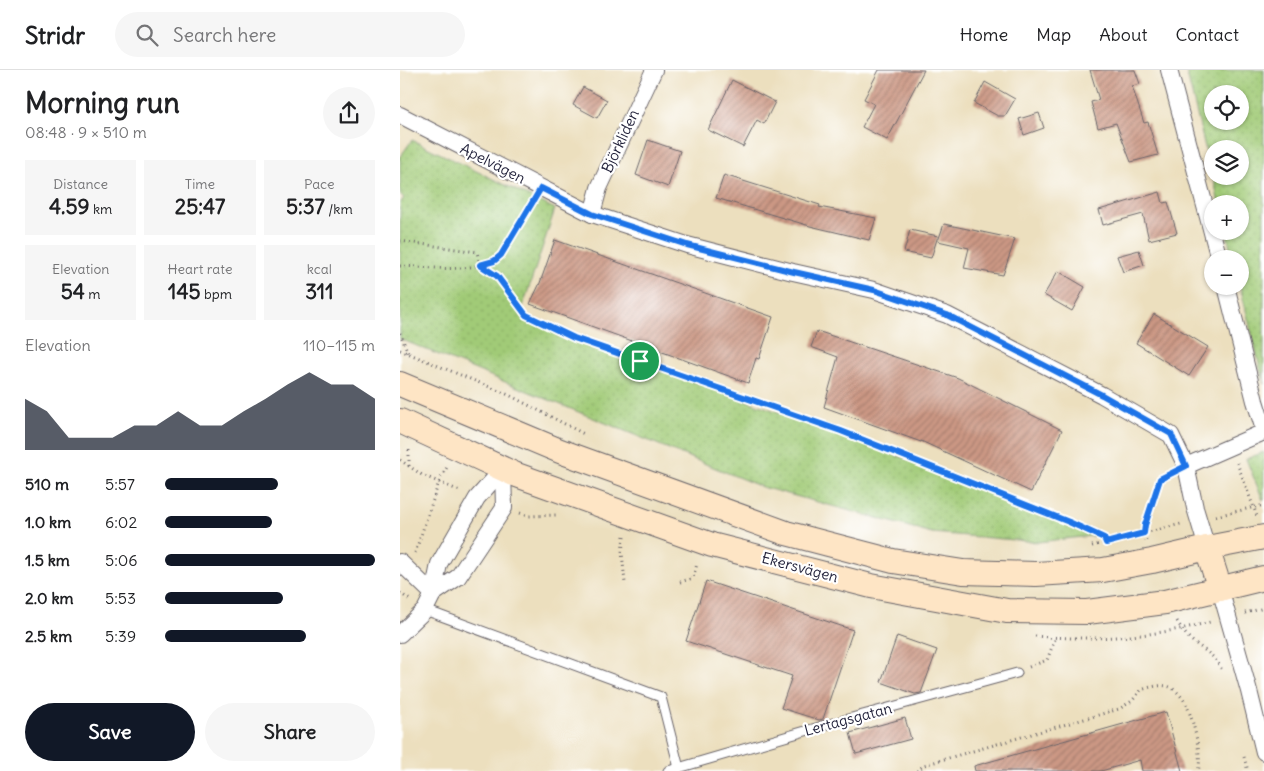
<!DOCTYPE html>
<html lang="en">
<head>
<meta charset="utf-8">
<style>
	body { margin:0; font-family:Delius,sans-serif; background:#f6f6f6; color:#202124; height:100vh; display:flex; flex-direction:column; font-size:19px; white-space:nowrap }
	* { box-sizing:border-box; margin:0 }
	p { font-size:16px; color:#757577 }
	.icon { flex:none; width:28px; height:28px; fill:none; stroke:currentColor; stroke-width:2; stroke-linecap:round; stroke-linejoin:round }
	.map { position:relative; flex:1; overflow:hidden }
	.side { display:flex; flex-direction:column; background:#fff; width:400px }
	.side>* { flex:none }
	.fabs { position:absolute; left:804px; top:15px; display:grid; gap:10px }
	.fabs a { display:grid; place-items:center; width:45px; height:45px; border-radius:50%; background:#fff; box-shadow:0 1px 4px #0004; font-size:25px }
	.pin { position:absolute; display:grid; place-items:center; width:42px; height:42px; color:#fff; margin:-21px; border:2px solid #fff; border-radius:50%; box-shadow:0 1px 5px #0007 }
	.round { display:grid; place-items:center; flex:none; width:52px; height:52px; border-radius:26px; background:#f6f6f6 }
	.headline { display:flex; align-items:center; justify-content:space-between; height:85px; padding:0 25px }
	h1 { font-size:28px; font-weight:700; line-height:38px }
	.figures { display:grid; grid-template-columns:repeat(3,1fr); gap:8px; height:85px; padding:5px 25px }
	.figures div { display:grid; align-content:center; border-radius:0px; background:#f6f6f6; text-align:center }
	.figures b { font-size:21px; font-weight:700 }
	.figures small { font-size:14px; font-weight:400 }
	.figures p { font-size:14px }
	.chart { height:140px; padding:10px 25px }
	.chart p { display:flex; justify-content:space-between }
	.chart svg { width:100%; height:90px; margin-top:5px; fill:#111827; opacity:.7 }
	.cta { display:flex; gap:10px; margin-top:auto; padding:10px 25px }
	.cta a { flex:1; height:58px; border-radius:30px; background:#111827; color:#fff; font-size:20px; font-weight:700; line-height:58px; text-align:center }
	.cta a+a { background:#f6f6f6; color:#202124 }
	ul { padding:0 25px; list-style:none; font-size:16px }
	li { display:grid; grid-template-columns:80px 60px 1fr; align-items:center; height:38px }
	li i { height:12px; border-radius:6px; background:#111827 }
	header { display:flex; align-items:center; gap:30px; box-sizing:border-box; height:70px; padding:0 25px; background:#fff; border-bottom:1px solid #e0e0e0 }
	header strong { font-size:24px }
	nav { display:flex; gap:28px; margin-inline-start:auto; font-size:18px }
	.search { width:350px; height:45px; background:#f6f6f6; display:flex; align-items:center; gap:12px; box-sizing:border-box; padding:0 18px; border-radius:28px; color:#757577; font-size:19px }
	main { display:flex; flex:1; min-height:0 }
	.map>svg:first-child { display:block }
	.park { fill:url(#park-dots); stroke:#627659; fill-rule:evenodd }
	.building { fill:url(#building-hatch) }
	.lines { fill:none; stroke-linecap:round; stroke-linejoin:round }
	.lane-casing { stroke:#696469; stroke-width:11 }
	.street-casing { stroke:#696469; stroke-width:18 }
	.secondary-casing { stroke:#696469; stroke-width:26 }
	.path { stroke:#696469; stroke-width:3; stroke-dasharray:1 4; stroke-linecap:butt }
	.lane { stroke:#fff; stroke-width:9 }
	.street { stroke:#fff; stroke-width:16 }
	.secondary { stroke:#fee5c5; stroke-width:24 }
	.route-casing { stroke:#fff; stroke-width:10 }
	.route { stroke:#1a73e8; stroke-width:6 }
	.labels { text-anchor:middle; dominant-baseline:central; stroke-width:4.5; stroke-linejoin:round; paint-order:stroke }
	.street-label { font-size:15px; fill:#22223b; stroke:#fff }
</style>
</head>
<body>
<header>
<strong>Stridr</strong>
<div class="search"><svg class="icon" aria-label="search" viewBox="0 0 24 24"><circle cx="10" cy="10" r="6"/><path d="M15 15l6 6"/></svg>Search here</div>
<nav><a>Home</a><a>Map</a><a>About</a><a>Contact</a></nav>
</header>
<main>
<section class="side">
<div class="headline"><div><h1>Morning run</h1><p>08:48 · 9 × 510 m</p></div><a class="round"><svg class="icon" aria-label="share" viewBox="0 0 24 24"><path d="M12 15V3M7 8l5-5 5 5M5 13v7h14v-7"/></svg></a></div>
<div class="figures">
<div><p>Distance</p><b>4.59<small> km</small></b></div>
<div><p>Time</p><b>25:47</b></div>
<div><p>Pace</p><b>5:37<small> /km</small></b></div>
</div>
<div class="figures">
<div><p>Elevation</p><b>54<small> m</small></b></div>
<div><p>Heart rate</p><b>145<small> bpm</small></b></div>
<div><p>kcal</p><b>311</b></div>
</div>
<div class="chart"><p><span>Elevation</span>110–115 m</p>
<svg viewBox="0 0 160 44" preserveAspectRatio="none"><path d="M0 44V19L10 25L20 38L30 38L40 38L50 32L60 32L70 25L80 32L90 32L100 25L110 19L120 12L130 6L140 12L150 12L160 19V44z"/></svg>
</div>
<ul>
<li><b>510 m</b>5:57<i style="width:54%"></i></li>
<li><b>1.0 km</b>6:02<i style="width:51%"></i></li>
<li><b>1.5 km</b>5:06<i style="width:100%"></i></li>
<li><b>2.0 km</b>5:53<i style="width:56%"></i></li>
<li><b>2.5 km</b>5:39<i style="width:67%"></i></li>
</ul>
<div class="cta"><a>Save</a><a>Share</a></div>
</section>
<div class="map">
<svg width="864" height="701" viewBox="0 0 864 701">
	<defs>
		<pattern id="park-dots" width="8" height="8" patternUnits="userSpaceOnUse" patternTransform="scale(1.25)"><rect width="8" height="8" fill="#a1cb77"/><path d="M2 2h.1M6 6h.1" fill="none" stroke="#8aae68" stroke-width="1.8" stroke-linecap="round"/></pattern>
		<pattern id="building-hatch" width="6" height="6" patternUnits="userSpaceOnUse" patternTransform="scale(1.25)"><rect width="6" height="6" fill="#cc9884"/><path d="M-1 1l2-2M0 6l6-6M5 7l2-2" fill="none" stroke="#a57c6d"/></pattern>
	</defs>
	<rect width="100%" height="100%" fill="#fff"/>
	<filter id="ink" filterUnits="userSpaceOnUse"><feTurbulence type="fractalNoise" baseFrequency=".02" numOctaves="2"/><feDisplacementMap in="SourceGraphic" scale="10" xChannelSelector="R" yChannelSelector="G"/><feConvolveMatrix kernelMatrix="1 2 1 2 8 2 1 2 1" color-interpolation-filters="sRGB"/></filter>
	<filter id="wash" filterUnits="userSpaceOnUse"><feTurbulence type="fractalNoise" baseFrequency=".0096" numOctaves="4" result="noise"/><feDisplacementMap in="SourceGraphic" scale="20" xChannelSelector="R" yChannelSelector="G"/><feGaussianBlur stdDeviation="1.12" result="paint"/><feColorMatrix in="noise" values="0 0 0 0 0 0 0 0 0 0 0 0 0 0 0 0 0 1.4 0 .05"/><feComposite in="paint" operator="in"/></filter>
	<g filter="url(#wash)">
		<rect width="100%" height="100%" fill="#ecdfbe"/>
		<g class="park">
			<path d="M 786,0 L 864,0 L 864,314 L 840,216 L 840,189 L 833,189 L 826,161 L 840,161 L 840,134 L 819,134 L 813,106 L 840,106 L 840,79 L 812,79 L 812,106 ZM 812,24 L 840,24 L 840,51 L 812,51 Z"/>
			<path d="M 12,70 L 155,139 L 120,245 L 253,297 L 468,374 L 699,465 L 638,472 L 532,463 L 362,417 L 0,269 L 0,133 L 4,128 L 0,124 L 0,87 Z"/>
			<path d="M 864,382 L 864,429 L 863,430 L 846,389 Z"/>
		</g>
		<g id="blocks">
			<g class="building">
				<path d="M 479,0 L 524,0 L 487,70 L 462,57 L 474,34 L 464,29 Z"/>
				<path d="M 690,0 L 735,0 L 740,14 L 732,16 L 744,53 L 748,52 L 758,85 L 731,92 L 716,53 L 698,58 L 691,32 L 699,30 Z"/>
				<path d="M 332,10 L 375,32 L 364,54 L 357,50 L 343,77 L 308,60 Z"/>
				<path d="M 585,12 L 615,29 L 605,46 L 598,46 L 574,33 Z"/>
				<path d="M 183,17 L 207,30 L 197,48 L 173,35 Z"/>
				<path d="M 639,43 L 644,58 L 624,65 L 619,49 Z"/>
				<path d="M 248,70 L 280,81 L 268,117 L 236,105 Z"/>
				<path d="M 324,105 L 420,135 L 419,137 L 476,148 L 469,170 L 410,156 L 316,128 Z"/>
				<path d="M 760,122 L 763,133 L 768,132 L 777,163 L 749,170 L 743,144 L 703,155 L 699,140 Z"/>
				<path d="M 544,154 L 615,169 L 603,205 L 564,198 L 569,178 L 538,171 Z"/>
				<path d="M 510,160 L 538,166 L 531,188 L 504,182 Z"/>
				<path d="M 155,170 L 373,247 L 359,289 L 356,288 L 348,313 L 130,234 L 140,213 Z"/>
				<path d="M 739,180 L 744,195 L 723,202 L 717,186 Z"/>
				<path d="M 658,201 L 685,217 L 672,241 L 644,225 Z"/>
				<path d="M 754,244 L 808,277 L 789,306 L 736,273 Z"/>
				<path d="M 417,261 L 558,308 L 662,360 L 631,422 L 521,371 L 521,372 L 424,337 L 438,287 L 411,277 Z"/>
				<path d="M 306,511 L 453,560 L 423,649 L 419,650 L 381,638 L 392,606 L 286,571 Z"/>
				<path d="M 497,566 L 537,580 L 521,623 L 515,624 L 481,612 Z"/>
				<path d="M 766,642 L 782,701 L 742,701 L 740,690 L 701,701 L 575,701 L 574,696 Z"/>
				<path d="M 505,648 L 511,669 L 456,684 L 450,663 Z"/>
			</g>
		</g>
	</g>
	<g filter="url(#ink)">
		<use href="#blocks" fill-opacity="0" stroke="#696469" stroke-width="1"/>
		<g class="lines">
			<g class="lane-casing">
				<g id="lane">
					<path d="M 25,540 L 261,627 L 279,698"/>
					<path d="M 268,701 L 426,655 L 617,603"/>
				</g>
			</g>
			<g class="street-casing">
				<g id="street">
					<path d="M 769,0 L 819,189"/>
					<path d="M 0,45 L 192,144 L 287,175 L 393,202 L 474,220 L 547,245 L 702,325 L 771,365 L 786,396 L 795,438 L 807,478"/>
					<path d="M 192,144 L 199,118 L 254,0"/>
					<path d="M 826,216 L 855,331 L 864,360"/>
					<path d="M 786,396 L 864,362"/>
					<path d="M 0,492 L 33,524"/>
					<path d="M 820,519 L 849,621 L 864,682"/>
					<path d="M 33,524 L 58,507 L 104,438 L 103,399"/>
					<path d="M 0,564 L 25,540 L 33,524 L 39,494 L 77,428 L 103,399"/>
				</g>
			</g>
			<g class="secondary-casing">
				<g id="secondary">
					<path d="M 0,314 L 160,381 L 386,463 L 493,491 L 563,502 L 636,504 L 703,500 L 752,491 L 807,478 L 864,467"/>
					<path d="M 0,351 L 114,404 L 312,475 L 471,516 L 607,541 L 687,542 L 765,532 L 864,508"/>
					<path d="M 807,478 L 820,519"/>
				</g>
			</g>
			<g class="path">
				<path d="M 0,171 L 77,182 L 80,195 L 97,206 L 126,245 L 174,267 L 441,361 L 669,452 L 704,468 L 706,473"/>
				<path d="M 0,196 C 30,197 77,205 101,185 L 132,133"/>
				<path d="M 0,263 L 8,283"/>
				<path d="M 0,280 L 109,325 L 184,364"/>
				<path d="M 0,390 L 22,405 L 60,421"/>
				<path d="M 837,393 L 857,446"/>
				<path d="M 9,396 L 9,379"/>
				<path d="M 120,443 L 129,446 L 158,445"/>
				<path d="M 816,446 L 864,435"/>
				<path d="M 224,466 L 222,482 L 225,513"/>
				<path d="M 746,471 C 741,452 754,428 760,409 L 771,404"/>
				<path d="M 692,476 L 781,454"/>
				<path d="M 15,483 L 39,412 L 47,397"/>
				<path d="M 280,512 L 293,508 L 297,494"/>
				<path d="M 0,523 L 10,530"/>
				<path d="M 845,543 L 864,538"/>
				<path d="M 777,551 C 781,558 785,564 791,570 C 803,580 817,586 822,601"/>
				<path d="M 635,566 C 694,571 754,567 810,552"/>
				<path d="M 629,597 L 647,590 L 656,567"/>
				<path d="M 844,687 L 848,701"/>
				<path d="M 517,701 L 524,695 L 719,639 L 732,631 L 741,620 C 750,617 763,613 772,618 C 778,622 784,629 787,636 C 793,650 803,688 798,701"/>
			</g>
			<use href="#lane" class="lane"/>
			<use href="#street" class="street"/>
			<use href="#secondary" class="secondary"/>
		</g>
	</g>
	<g class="lines" filter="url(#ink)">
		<g class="route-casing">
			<path id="route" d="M 141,118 L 192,144 L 287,175 L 394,202 L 474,220 L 547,245 L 702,325 L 771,364 L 786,396 L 760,409 L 745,455 L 744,463 L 706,473 L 704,468 L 669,452 L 441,361 L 174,268 L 126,245 L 97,206 L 80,195 L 94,191 L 101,185 Z"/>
		</g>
		<use href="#route" class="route"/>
	</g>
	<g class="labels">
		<g class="street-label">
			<text transform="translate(220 71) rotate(-65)">Björkliden</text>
			<text transform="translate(93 93) rotate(27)">Apelvägen</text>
			<text transform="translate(400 497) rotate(15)">Ekersvägen</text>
			<text transform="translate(448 649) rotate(-15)">Lertagsgatan</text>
		</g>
	</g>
</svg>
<div class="fabs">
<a><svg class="icon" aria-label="locate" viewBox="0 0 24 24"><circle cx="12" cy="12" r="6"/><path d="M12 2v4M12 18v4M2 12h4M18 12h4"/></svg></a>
<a><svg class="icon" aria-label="layers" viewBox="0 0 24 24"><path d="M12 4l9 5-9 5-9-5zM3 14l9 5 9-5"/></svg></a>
<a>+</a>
<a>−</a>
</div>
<div class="pin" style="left:240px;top:291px;background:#1e9e55"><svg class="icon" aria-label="arrive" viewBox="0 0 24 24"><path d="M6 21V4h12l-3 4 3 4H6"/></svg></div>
</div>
</main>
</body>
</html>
